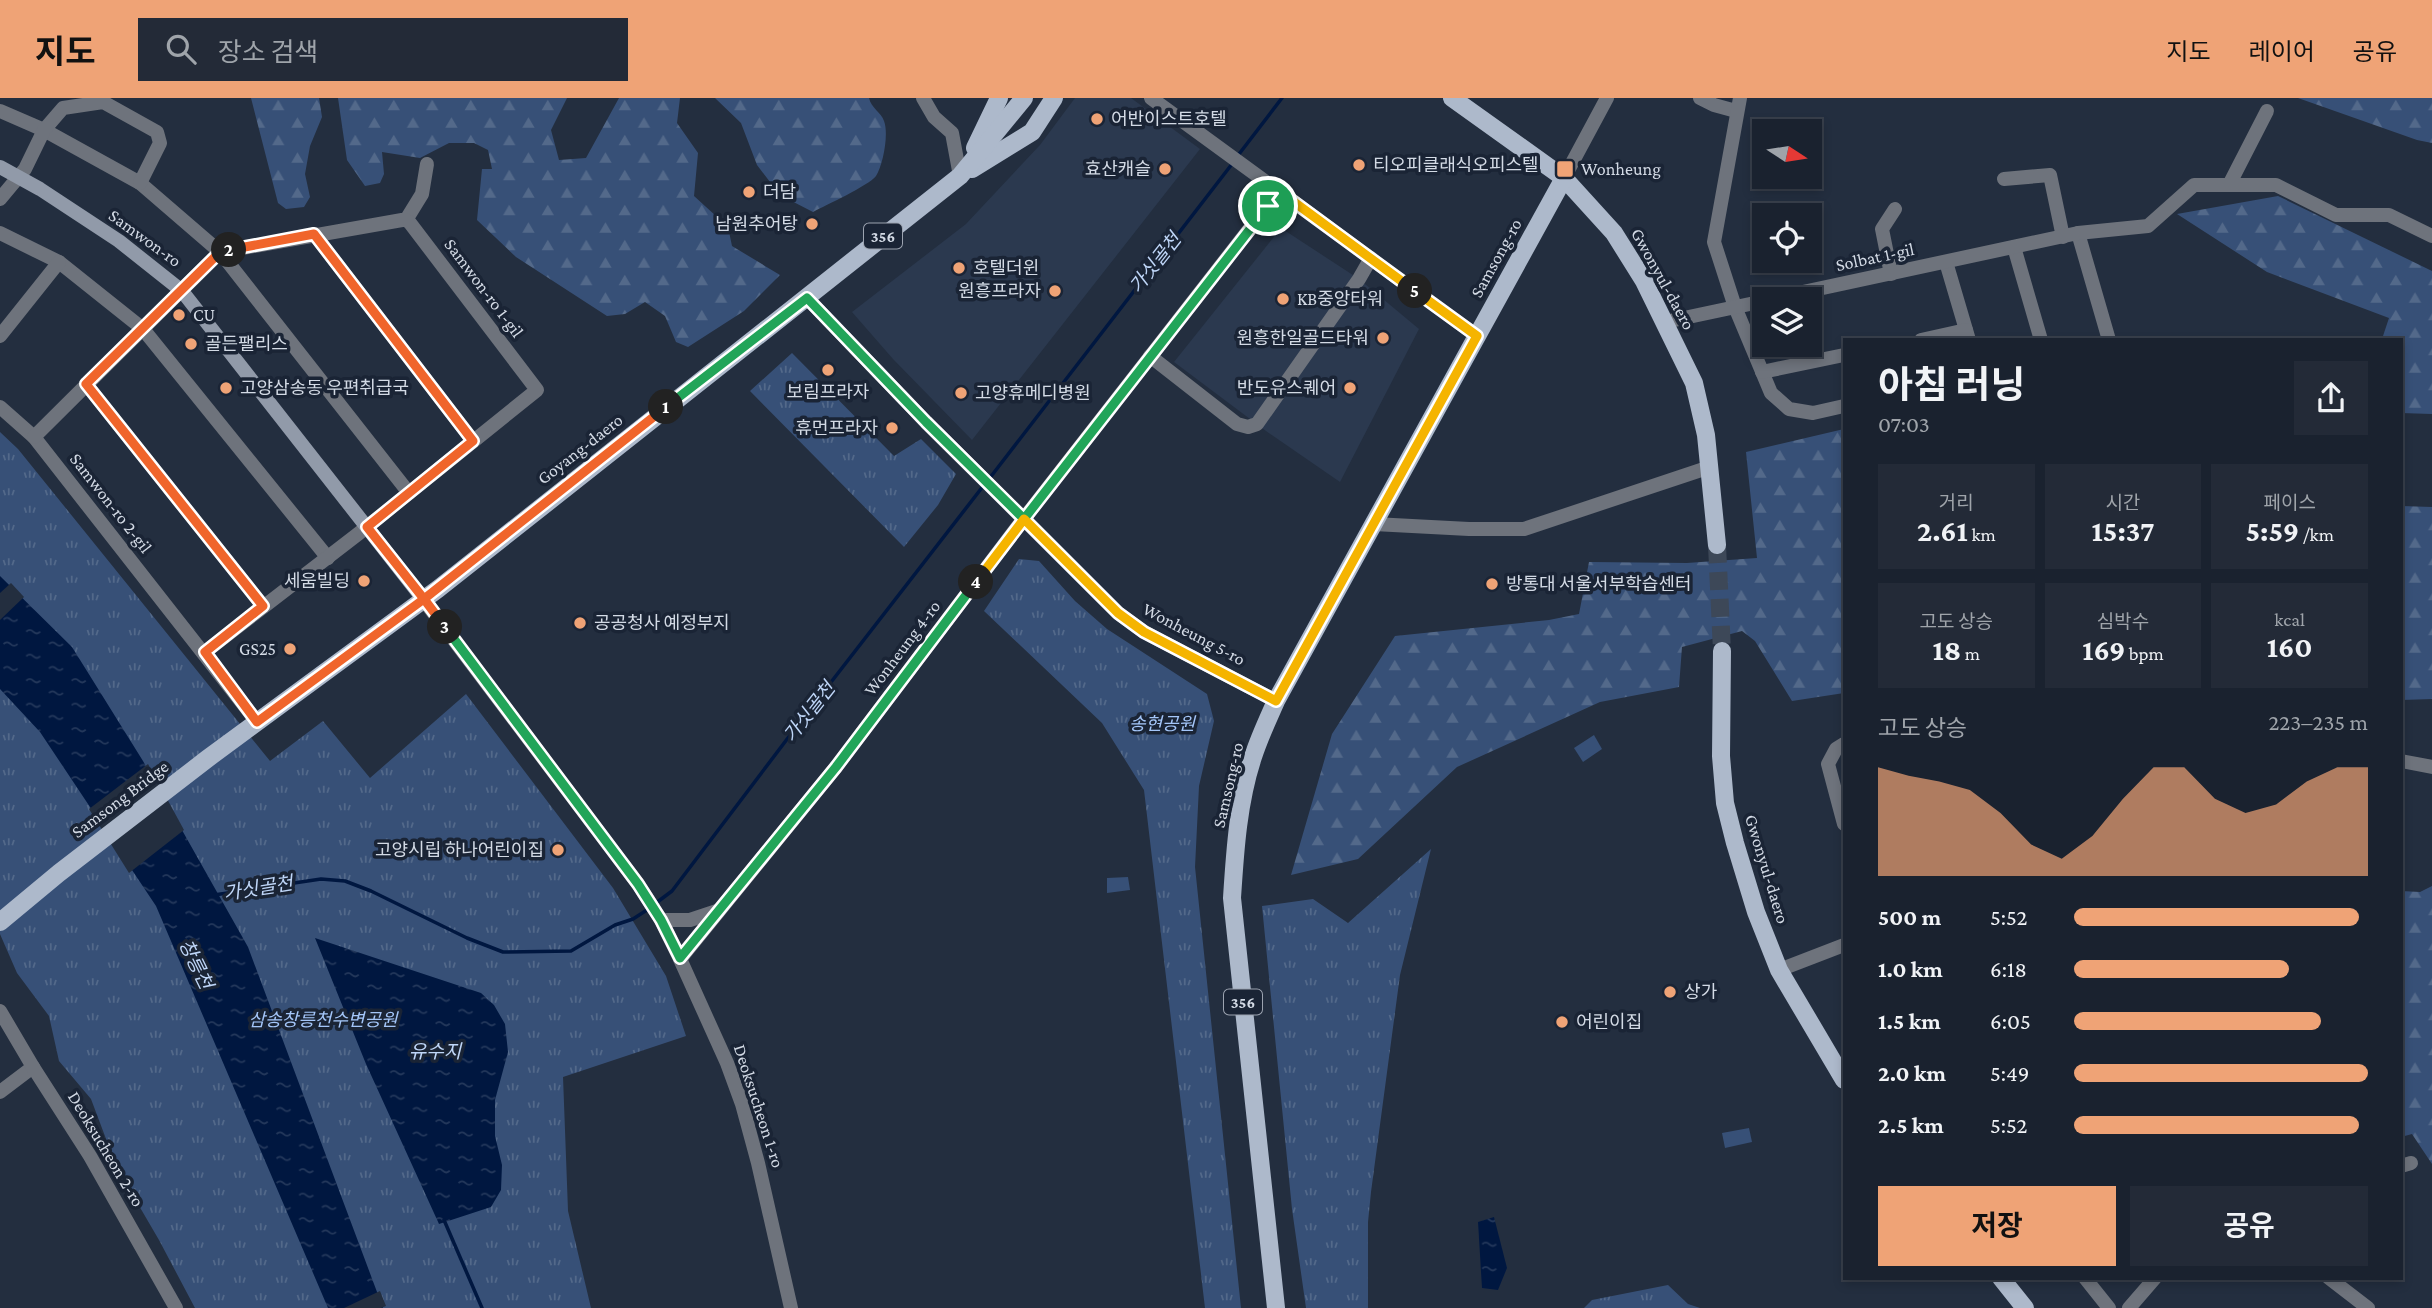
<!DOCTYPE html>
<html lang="ko">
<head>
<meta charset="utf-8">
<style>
	body { margin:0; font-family:"Crimson Pro","Noto Sans KR",serif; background:#232a37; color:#f1f3f6; height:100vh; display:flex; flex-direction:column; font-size:26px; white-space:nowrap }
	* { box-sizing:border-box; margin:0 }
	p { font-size:23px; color:#9fa4aa }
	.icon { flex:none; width:38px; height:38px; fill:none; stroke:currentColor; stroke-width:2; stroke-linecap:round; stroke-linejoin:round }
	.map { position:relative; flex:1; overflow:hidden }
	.drawer { position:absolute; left:1843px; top:240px; width:560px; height:942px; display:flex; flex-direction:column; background:#1a222f; border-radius:0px; box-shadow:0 4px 10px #0003,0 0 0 2px #383f4b }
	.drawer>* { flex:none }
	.needle { width:46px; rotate:102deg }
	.tools { position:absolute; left:1752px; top:21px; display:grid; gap:14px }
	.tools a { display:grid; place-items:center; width:70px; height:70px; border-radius:0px; background:#1a222f; box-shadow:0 4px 10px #0003,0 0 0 2px #383f4b; font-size:35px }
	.pin { position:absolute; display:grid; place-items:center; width:60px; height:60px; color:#fff; margin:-30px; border:4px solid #fff; border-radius:50%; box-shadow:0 2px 7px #0007 }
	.km { position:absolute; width:35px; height:35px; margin:-18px; border-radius:50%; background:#222; color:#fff; font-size:19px; line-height:35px; text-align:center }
	.round { display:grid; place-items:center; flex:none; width:74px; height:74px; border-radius:0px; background:#232a37 }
	.headline { display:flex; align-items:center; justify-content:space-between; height:119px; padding:0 35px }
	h1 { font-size:38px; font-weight:700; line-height:52px }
	.metrics { display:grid; grid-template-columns:repeat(3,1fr); gap:10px; height:119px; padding:7px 35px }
	.metrics div { display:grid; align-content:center; border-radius:0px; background:#232a37; text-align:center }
	.metrics b { font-size:30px; font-weight:700 }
	.metrics small { font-size:19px; font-weight:400 }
	.metrics p { font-size:19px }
	.chart { height:196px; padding:14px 35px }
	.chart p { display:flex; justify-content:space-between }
	.chart svg { width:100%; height:126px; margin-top:7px; fill:#efa376; opacity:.7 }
	.primary-button { display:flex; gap:14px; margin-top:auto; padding:14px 35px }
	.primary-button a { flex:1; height:80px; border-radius:0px; background:#efa376; color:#111; font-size:28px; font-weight:700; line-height:80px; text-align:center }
	.primary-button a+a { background:#232a37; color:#f1f3f6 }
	ul { padding:0 35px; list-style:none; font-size:23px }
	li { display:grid; grid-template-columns:112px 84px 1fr; align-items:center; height:52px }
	li i { height:18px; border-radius:9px; background:#efa376 }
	header { display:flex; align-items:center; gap:42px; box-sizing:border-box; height:98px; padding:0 35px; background:#efa376; color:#111 }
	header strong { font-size:33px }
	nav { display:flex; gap:38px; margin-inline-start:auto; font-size:24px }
	.search { width:490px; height:63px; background:#232a37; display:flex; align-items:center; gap:18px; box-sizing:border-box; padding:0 24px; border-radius:0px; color:#9fa4aa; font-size:26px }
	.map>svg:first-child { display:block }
	.built { fill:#2b394f }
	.forest { fill:url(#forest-firs) }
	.park { fill:url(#park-tufts) }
	.pitch { fill:#375077 }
	.water { fill:url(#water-ripples) }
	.pier { fill:#232e3f }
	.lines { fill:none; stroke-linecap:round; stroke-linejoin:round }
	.stream { stroke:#001740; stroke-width:3.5 }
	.primary-tunnel { stroke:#3d4858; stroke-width:18; stroke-dasharray:18 9; stroke-linecap:butt }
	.minor { stroke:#6e737c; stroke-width:14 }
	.tertiary { stroke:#6e737c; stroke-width:14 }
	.secondary { stroke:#919aa9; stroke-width:14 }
	.primary { stroke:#adb9cb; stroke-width:18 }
	.split-1-casing { stroke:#fff; stroke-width:14 }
	.split-2-casing { stroke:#fff; stroke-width:14 }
	.split-3-casing { stroke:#fff; stroke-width:14 }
	.split-4-casing { stroke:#fff; stroke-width:14 }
	.split-5-casing { stroke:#fff; stroke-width:14 }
	.split-6-casing { stroke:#fff; stroke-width:14 }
	.split-1 { stroke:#22a559; stroke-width:9 }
	.split-2 { stroke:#f0652b; stroke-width:9 }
	.split-3 { stroke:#f0652b; stroke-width:9 }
	.split-4 { stroke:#22a559; stroke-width:9 }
	.split-5 { stroke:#f5b400; stroke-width:9 }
	.split-6 { stroke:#f5b400; stroke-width:9 }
	.poi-dot { fill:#efa376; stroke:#1a2435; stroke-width:2.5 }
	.labels { text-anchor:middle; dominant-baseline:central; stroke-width:7; stroke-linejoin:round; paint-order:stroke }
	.shield { fill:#1a2435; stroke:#9ca3b0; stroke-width:2 }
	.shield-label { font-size:16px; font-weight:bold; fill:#d3dae5 }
	.poi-label { font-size:18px; fill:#d3dae5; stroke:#1a2435; text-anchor:start }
	.street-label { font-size:18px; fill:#d3dae5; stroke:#1a2435 }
	.park-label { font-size:18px; font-style:italic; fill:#a4c6f9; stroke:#1a2435 }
	.water-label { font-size:19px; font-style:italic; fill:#bfd6f8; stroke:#1a2435 }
</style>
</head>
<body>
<header>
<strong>지도</strong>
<div class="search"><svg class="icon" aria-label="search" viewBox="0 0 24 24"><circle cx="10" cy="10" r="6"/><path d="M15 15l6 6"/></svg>장소 검색</div>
<nav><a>지도</a><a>레이어</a><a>공유</a></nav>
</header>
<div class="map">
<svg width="2432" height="1210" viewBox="0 0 2432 1210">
	<defs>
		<pattern id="forest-firs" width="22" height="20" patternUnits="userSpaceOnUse" patternTransform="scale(1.75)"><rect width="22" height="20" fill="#375077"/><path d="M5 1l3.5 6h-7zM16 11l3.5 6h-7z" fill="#53698a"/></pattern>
		<pattern id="park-tufts" width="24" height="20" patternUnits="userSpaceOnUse" patternTransform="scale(1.75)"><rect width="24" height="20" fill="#375077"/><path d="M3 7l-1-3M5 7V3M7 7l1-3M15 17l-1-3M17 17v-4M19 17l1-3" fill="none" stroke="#53698a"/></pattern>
		<pattern id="water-ripples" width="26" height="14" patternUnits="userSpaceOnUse" patternTransform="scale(1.75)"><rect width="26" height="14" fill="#001740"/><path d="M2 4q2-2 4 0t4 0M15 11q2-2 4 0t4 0" fill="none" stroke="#24385b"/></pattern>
	</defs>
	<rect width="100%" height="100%" fill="#232e3f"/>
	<g class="built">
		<path d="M 1075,0 L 1131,0 L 1200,51 L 972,342 L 893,261 L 852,214 L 966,126 L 1040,47 Z"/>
		<path d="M 1281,130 L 1359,181 L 1419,231 L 1340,384 L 1266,333 L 1174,264 Z"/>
	</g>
	<g class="forest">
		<path d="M 251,0 L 319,0 L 322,19 L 310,48 L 305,76 L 310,99 L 304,109 L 286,111 L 278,105 Z"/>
		<path d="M 338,0 L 567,0 L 551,32 L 559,62 L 586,60 L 619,0 L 680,0 L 677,25 L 698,55 L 694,98 L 728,129 L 732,148 L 780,177 L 744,213 L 688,249 L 676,244 L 665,218 L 645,204 L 625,216 L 607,218 L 516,159 L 477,122 L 482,71 L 492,71 L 488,52 L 474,45 L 449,45 L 420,60 L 382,54 L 384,76 L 380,85 L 365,88 L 347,62 Z"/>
		<path d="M 715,0 L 869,0 C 871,10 881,14 884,23 C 889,36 883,67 876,78 C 868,88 826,107 813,114 L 780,97 L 757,67 L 741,25 Z"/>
		<path d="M 2298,0 L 2432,0 L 2432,45 L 2417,42 Z"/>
		<path d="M 2278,98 L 2432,173 L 2432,316 L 2401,315 L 2401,242 L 2382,241 L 2389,220 L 2267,174 L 2177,116 Z"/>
		<path d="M 1844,331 L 1844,595 L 1792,603 L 1755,543 L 1742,533 L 1682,549 L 1679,589 L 1600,604 L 1457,669 L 1358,761 L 1291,777 L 1332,636 L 1395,538 L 1549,522 L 1579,516 L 1589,464 L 1687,465 L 1757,460 L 1746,354 Z"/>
		<path d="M 2401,408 L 2432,409 L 2432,601 L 2401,602 Z"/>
		<path d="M 2432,788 L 2432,1066 L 2412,1036 L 2401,1039 L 2401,793 L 2420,794 Z"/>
	</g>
	<g class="park">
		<path d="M 792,255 L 894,358 L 921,341 L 956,376 L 938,407 L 904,449 L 750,293 Z"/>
		<path d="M 0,334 L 18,351 L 270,663 L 323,623 L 370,680 L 466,596 L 613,790 L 666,878 L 686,938 L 563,979 L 568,1113 L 591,1210 L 195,1210 L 159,1142 L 117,1070 L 91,1001 L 59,963 L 49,918 L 17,875 L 0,836 Z"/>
		<path d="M 1019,461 L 1039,463 L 1075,503 L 1107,531 L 1207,596 L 1214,623 L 1199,688 L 1195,769 L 1241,1210 L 1205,1210 L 1144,692 L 1102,625 L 984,513 Z"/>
		<path d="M 1431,751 L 1400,877 L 1371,1094 L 1368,1124 L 1368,1210 L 1306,1210 L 1292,1111 L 1262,808 L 1313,801 L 1348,825 Z"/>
		<path d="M 1668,1187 L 1688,1206 L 1700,1210 L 1584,1210 L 1592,1202 Z"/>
	</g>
	<g class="pitch">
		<path d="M 1594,637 L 1602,651 L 1583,664 L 1574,650 Z"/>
		<path d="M 1128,779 L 1130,792 L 1107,795 L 1107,780 Z"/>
		<path d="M 1749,1030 L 1752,1044 L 1725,1050 L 1722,1035 Z"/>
	</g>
	<g class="water">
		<path d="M 0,478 L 72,549 L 143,663 L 248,849 L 383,1210 L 328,1210 L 156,808 L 40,634 L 0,591 Z"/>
		<path d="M 315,840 L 481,895 L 494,907 L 505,926 L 508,954 L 495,1002 L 495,1038 L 502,1067 L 501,1092 L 491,1109 L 439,1126 L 366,966 Z"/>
		<path d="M 1494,1119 L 1507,1170 L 1498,1192 L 1482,1190 L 1478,1124 Z"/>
	</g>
	<g class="pier">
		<path d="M 11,485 L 24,499 L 0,522 L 0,495 Z"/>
		<path d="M 148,666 L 184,732 L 129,775 L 89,711 Z"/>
		<path d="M 380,1193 L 386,1208 L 381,1210 L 344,1210 Z"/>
	</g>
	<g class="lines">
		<g class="stream">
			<path d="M 1236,60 L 1282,0"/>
			<path d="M 989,381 L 1232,66"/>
			<path d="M 214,797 L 321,781 L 345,783 L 371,793 L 467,840 L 503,854 L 571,853 L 615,827 L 633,821 L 650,810"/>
			<path d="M 656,805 L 672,793 L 797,628 L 984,387"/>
			<path d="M 444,1122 L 482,1210"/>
		</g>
		<path class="primary-tunnel" d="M 1717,447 L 1722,553"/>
		<g class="minor">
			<path d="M 923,0 L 934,19 L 952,35 L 960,78"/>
			<path d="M 1700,0 L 1714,7 L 1736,13"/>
			<path d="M 1740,0 L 1714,144 L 1735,209 L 1771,295 L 1789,311 L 1813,315 L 1844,308"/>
			<path d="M 0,13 L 44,32 L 140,85 L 220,154 L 409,395"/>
			<path d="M 2004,81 L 2050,77 L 2063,139"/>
			<path d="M 2229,87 L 2267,13"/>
			<path d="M 0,101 L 25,71 L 44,32 L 63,10 L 103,4 L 157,34 L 160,45 L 140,85"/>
			<path d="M 406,122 L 422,96 L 427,66"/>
			<path d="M 0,135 L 59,164 L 143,231 L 328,460"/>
			<path d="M 2078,135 L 2109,242"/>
			<path d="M 314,136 L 473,343"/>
			<path d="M 2014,149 L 2041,242"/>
			<path d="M 1946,164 L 1969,242"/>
			<path d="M 1891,176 L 1882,131 L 1895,111"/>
			<path d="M 1771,201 L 2078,135 L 2148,128 L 2194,87 L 2276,87 L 2336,117 L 2389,117 L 2432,138"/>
			<path d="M 1665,224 L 1764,203"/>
			<path d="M 0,238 L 59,164"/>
			<path d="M 1921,242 L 1966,232"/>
			<path d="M 1150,258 L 1237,326 L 1248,329 L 1257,326 L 1359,181 L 1371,160"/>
			<path d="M 1762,274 L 1844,257"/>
			<path d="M 86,286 L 263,508"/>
			<path d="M 0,309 L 34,339 L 257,624"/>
			<path d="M 34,339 L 220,154 L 402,122 L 406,122 L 410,125 L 537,292 L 358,436 L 205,554"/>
			<path d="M 1844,646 L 1836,651 L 1828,666 L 1844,726"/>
			<path d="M 0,994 L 33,969"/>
			<path d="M 2401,1068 L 2411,1065"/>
			<path d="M 2085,1180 L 2109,1210"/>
			<path d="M 2329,1180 L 2368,1210"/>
			<path d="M 2129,1210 L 2155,1180"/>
		</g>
		<g class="tertiary">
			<path d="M 1151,0 L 1477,238"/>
			<path d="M 1564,80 L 1607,0"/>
			<path d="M 1374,426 L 1469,431 L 1524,431 L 1710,369"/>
			<path d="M 423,501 L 638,786 L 661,822 L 680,861 L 727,965 L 742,1006 L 758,1065 L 791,1210"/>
			<path d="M 2401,663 L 2432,669"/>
			<path d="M 661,822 L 690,822 L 717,813"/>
			<path d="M 680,861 L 836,669 L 1015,432 L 1279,93"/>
			<path d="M 1779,872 L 1844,847"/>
			<path d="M 0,913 L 33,969 L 90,1058 L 176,1210"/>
		</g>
		<g class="secondary">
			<path d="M 0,69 L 40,91 L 119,143 L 182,193 L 423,501"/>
			<path d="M 807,200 L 926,324 L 1118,515 L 1144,534 L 1276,603"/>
		</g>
		<g class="primary">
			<path d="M 1452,0 L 1564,80 L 1614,135 L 1644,183 L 1694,285 L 1706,337 L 1717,447"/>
			<path d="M 975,50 L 999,0"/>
			<path d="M 972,71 L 1032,34 L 1054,0"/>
			<path d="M 1722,553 L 1721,658 L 1725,705 L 1735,745 L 1756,814 L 1779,872 L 1844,982"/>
			<path d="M 0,824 L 59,775 L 207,661 L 438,491 L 960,78 L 1024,0"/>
			<path d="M 2001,1180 L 2025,1210"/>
			<path d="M 1276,1210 L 1232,800 C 1235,753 1238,704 1253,659 C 1259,640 1268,621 1276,603 L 1564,80"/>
		</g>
	</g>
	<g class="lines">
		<g class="split-1-casing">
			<path id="split-1" d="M 666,309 L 807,200 L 926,324 L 1024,421 L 1268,108"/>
		</g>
		<g class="split-2-casing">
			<path id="split-2" d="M 229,152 L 314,136 L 473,343 L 367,429 L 424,501 L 666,309"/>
		</g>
		<g class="split-3-casing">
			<path id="split-3" d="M 229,152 L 220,154 L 86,286 L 263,508 L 205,554 L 257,624 L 424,501 L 445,529"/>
		</g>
		<g class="split-4-casing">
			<path id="split-4" d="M 445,529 L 638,786 L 661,822 L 680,860 L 836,669 L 976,484"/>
		</g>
		<g class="split-5-casing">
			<path id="split-5" d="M 976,484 L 1024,421 L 1118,515 L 1144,534 L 1276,603 L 1477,238 L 1415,193"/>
		</g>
		<g class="split-6-casing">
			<path id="split-6" d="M 1268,108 L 1279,93 L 1415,193"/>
		</g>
		<use href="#split-1" class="split-1"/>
		<use href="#split-2" class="split-2"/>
		<use href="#split-3" class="split-3"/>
		<use href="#split-4" class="split-4"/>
		<use href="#split-5" class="split-5"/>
		<use href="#split-6" class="split-6"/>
	</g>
	<g class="poi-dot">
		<circle cx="1097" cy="21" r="7"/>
		<circle cx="1359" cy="67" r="7"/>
		<circle cx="1165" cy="71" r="7"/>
		<rect x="1556" y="62" width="18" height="18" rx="3.5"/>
		<circle cx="749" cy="94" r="7"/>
		<circle cx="812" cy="126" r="7"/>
		<circle cx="959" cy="170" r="7"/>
		<circle cx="1055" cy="193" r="7"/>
		<circle cx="1283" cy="201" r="7"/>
		<circle cx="179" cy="217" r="7"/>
		<circle cx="1383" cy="240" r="7"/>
		<circle cx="191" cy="246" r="7"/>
		<circle cx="828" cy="272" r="7"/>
		<circle cx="226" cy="290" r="7"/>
		<circle cx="1350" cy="290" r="7"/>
		<circle cx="961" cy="295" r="7"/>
		<circle cx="892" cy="330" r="7"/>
		<circle cx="364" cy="483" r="7"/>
		<circle cx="1492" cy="486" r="7"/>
		<circle cx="580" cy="525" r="7"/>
		<circle cx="290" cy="551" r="7"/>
		<circle cx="558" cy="752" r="7"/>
		<circle cx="1670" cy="894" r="7"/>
		<circle cx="1562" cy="924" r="7"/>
	</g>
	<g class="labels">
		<g class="shield">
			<rect x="864" y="125.5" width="38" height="25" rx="5"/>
			<rect x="1224" y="891.5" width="38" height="25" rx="5"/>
		</g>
		<g class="shield-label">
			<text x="883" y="138">356</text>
			<text x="1243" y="904">356</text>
		</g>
		<g class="poi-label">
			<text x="1111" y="21">어반이스트호텔</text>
			<text x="1373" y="67">티오피클래식오피스텔</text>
			<text x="1151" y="71" text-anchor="end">효산캐슬</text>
			<text x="1581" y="71">Wonheung</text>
			<text x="763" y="94">더담</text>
			<text x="798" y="126" text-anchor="end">남원추어탕</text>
			<text x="973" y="170">호텔더윈</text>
			<text x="1041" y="193" text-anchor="end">원흥프라자</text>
			<text x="1297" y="201">KB중앙타워</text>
			<text x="193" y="217">CU</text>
			<text x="1369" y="240" text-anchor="end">원흥한일골드타워</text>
			<text x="205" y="246">골든팰리스</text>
			<text x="240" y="290">고양삼송동 우편취급국</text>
			<text x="1336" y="290" text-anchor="end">반도유스퀘어</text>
			<text x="828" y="294" text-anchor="middle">보림프라자</text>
			<text x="975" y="295">고양휴메디병원</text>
			<text x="878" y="330" text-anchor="end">휴먼프라자</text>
			<text x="350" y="483" text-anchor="end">세움빌딩</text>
			<text x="1506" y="486">방통대 서울서부학습센터</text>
			<text x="594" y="525">공공청사 예정부지</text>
			<text x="276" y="551" text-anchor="end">GS25</text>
			<text x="544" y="752" text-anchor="end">고양시립 하나어린이집</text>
			<text x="1684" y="894">상가</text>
			<text x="1576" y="924">어린이집</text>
		</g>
		<g class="street-label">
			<text transform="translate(145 140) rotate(36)">Samwon-ro</text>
			<text transform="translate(1875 159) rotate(-12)">Solbat 1-gil</text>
			<text transform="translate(1496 160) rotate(-61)">Samsong-ro</text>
			<text transform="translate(1663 181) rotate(61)">Gwonyul-daero</text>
			<text transform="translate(484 190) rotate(53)">Samwon-ro 1-gil</text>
			<text transform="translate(580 351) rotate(-38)">Goyang-daero</text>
			<text transform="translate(111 405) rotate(52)">Samwon-ro 2-gil</text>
			<text transform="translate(1194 536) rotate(28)">Wonheung 5-ro</text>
			<text transform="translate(902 550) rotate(-53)">Wonheung 4-ro</text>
			<text transform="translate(1228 687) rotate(-77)">Samsong-ro</text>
			<text transform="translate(120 701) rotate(-37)">Samsong Bridge</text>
			<text transform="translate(1767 771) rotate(73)">Gwonyul-daero</text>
			<text transform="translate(759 1008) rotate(72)">Deoksucheon 1-ro</text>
			<text transform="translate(106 1051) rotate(59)">Deoksucheon 2-ro</text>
		</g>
		<g class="park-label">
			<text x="1162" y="626">송현공원</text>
			<text x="323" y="922">삼송창릉천수변공원</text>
		</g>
		<g class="water-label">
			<text transform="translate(1155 165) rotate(-52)">가싯골천</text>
			<text transform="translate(809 614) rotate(-52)">가싯골천</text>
			<text transform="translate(258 790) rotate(-9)">가싯골천</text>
			<text transform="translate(196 866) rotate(64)">창릉천</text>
			<text x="435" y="953">유수지</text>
		</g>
	</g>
</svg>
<div class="tools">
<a><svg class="needle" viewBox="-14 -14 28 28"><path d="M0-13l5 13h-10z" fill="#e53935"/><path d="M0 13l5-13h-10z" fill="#9fa4aa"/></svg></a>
<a><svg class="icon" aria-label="locate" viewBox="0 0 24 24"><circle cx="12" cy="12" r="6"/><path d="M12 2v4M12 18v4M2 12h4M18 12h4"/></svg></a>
<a><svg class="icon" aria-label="layers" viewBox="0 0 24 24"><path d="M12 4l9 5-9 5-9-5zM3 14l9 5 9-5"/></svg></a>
</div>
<div class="pin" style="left:1268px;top:108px;background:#1e9e55"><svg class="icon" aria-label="arrive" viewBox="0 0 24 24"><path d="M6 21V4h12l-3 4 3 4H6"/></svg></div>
<b class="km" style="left:666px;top:309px">1</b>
<b class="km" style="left:229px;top:152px">2</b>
<b class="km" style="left:445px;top:529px">3</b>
<b class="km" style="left:976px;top:484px">4</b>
<b class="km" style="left:1415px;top:193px">5</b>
<section class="drawer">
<div class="headline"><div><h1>아침 러닝</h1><p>07:03</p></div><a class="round"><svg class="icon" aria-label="share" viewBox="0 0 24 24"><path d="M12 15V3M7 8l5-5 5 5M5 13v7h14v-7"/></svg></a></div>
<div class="metrics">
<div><p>거리</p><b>2.61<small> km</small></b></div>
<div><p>시간</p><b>15:37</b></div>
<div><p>페이스</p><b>5:59<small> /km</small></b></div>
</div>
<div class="metrics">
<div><p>고도 상승</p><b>18<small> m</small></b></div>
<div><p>심박수</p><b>169<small> bpm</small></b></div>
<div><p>kcal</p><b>160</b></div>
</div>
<div class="chart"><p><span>고도 상승</span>223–235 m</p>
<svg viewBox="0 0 160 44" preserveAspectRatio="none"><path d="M0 44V6L10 9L20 11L30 14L40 22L50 33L60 38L70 30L80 17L90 6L100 6L110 17L120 22L130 19L140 11L150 6L160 6V44z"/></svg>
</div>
<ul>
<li><b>500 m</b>5:52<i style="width:97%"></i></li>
<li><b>1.0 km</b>6:18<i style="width:73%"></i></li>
<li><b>1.5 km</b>6:05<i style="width:84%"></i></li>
<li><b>2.0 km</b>5:49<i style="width:100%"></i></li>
<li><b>2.5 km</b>5:52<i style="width:97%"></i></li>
</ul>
<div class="primary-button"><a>저장</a><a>공유</a></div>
</section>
</div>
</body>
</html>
